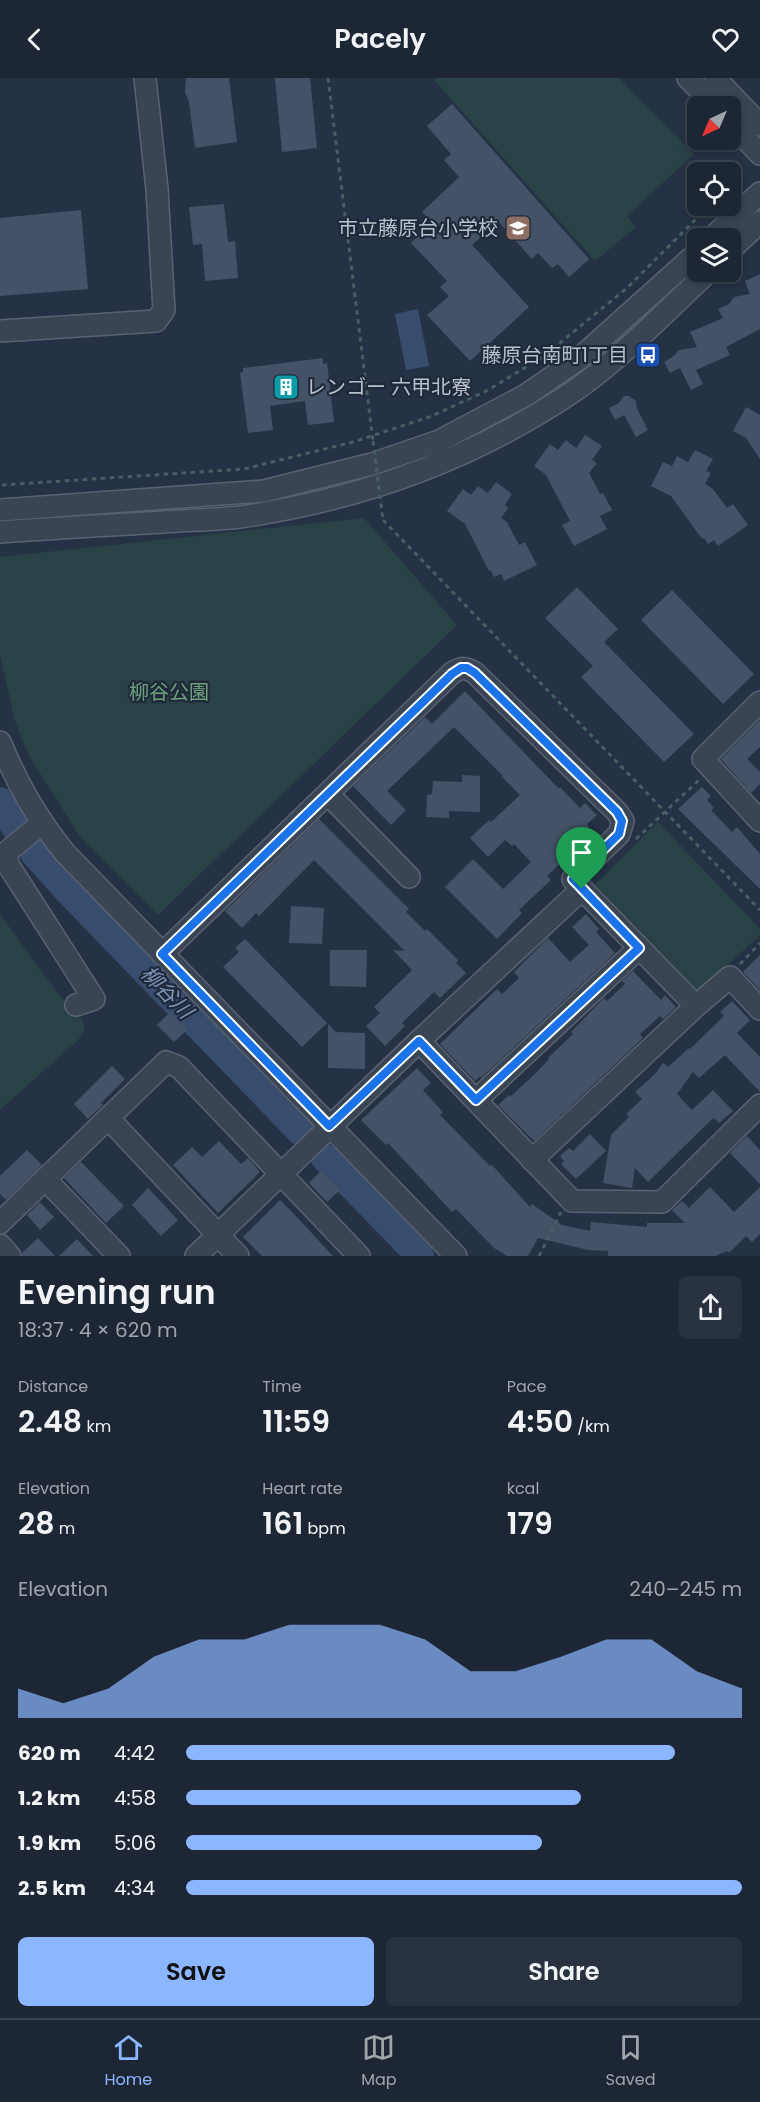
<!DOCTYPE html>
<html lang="en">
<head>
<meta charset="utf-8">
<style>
	body { margin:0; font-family:Poppins,"Noto Sans JP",sans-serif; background:#293240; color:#f1f3f6; height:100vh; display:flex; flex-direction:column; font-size:22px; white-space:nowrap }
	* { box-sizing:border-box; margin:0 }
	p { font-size:20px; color:#a0a5ac }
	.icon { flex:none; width:33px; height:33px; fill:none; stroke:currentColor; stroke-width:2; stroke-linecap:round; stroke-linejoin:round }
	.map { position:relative; height:1178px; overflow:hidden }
	.details { display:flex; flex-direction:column; background:#1c2634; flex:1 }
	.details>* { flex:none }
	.needle { width:39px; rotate:224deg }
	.fabs { position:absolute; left:687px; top:18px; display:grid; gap:12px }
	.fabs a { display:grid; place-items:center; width:54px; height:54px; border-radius:9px; background:#1c2634; box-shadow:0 3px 9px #0003,0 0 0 2px #3a434f; font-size:30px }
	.pin { position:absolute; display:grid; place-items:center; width:51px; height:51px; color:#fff; margin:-62px -26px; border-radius:50% 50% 50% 0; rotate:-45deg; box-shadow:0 0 6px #0007 }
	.pin .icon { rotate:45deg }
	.round { display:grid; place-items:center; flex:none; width:63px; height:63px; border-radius:9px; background:#293240 }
	.headline { display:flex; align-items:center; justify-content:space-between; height:102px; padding:0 18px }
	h1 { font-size:33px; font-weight:600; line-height:45px }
	.stats { display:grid; grid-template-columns:repeat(3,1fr); gap:9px; height:102px; padding:6px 18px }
	.stats div { display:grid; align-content:center }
	.stats b { font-size:30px; font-weight:600 }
	.stats small { font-size:16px; font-weight:400 }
	.stats p { font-size:16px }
	.chart { height:168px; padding:12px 18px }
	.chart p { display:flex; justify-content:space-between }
	.chart svg { width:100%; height:108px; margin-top:6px; fill:#8cb6ff; opacity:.7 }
	.action { display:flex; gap:12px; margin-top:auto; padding:12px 18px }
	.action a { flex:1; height:69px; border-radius:9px; background:#8cb6ff; color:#111; font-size:24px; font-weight:600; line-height:69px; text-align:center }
	.action a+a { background:#293240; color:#f1f3f6 }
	ul { padding:0 18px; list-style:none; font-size:20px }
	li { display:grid; grid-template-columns:96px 72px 1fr; align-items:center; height:45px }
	li i { height:15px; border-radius:8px; background:#8cb6ff }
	header { display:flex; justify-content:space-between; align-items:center; height:78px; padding:0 18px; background:#1c2634; font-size:27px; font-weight:600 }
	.dock { display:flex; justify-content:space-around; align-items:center; height:84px; border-top:2px solid #3a434f; background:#1c2634; font-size:16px; color:#a0a5ac }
	.dock a { display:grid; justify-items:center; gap:3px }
	.dock .active { color:#8cb6ff }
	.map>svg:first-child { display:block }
	.green { fill:#284246 }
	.water { fill:#384d6d }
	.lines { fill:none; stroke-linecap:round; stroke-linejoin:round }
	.river { stroke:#384d6d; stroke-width:28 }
	.building { fill:#445267 }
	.minor-casing { stroke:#596272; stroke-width:24 }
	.path { stroke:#465f62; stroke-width:3; stroke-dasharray:4.5 4.5; stroke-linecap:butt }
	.minor { stroke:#3a4554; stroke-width:21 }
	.path-bridge { stroke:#465f62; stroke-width:3; stroke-dasharray:4.5 4.5; stroke-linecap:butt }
	.route-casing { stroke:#fff; stroke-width:12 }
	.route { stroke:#1a73e8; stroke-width:8 }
	.labels { text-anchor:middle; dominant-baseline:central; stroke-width:4.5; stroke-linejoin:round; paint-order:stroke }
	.poi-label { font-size:20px; fill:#b8c0ce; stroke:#1f293a; text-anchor:end }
	.park-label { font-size:20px; fill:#6da07a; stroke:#1f293a }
	.water-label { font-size:21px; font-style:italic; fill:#7d95b7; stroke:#1f293a }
</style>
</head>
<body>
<header><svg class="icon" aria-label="back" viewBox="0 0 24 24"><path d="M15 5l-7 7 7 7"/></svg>Pacely<svg class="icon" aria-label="heart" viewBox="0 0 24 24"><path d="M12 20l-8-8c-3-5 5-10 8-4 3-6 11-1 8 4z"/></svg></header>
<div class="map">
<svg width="760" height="1178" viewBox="0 0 760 1178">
	<rect width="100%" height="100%" fill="#253245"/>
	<g class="green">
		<path d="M 436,0 L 619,0 L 694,76 L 627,138 L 636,149 L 595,183 L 434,2 Z"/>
		<path d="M 364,440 L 457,547 L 158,837 L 80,759 L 28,676 L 15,643 L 0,577 L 0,479 Z"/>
		<path d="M 658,744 L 760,851 L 760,857 L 696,916 L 592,810 Z"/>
		<path d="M 0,836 L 60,919 L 79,936 L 85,949 L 83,955 L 78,962 L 0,1032 Z"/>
	</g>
	<path class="water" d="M 418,231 L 429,288 L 406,292 L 395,236 Z"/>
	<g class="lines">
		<g class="river">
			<path d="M 0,723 L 15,749"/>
			<path d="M 34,775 L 72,817 L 300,1053"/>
			<path d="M 325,1080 L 420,1178"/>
		</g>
	</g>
	<g class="building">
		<path d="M 186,0 L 229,0 L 237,64 L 195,70 L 189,24 L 185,14 Z"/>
		<path d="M 275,0 L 310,0 L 317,70 L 282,74 Z"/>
		<path d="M 452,26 L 589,181 L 569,199 L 558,186 L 552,190 L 538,175 L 532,181 L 498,143 L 472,167 L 529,229 L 470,283 L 427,237 L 449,218 L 440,209 L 447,203 L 411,165 L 432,145 L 422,134 L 459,99 L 444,82 L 451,76 L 427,48 Z"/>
		<path d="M 224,126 L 228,164 L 235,163 L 238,200 L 205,203 L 202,166 L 193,167 L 189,129 Z"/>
		<path d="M 81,132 L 88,211 L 0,218 L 0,140 Z"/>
		<path d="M 760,196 L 760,251 L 726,269 L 730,277 L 696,292 L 703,306 L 691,312 L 680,290 L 670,295 L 664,284 L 674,278 L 679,272 L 697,269 L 690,254 L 723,240 L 718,231 L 729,226 L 734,219 L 750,216 L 745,203 Z"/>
		<path d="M 323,280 L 323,286 L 327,285 L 334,344 L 308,347 L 305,323 L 270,328 L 273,352 L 248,355 L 240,295 L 243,294 L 243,290 Z"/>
		<path d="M 624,318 L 629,318 L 636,323 L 637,331 L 648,352 L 636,359 L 624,337 L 615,342 L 609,330 L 619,325 Z"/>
		<path d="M 746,329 L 760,337 L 760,381 L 746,360 L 733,353 Z"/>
		<path d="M 585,357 L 602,368 L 592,382 L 597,385 L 589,395 L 600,416 L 603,415 L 612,432 L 600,438 L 607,451 L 574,468 L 562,447 L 570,443 L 546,397 L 534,388 L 550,366 L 558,372 L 566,362 L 576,370 Z"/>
		<path d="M 695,372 L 713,381 L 706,393 L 711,395 L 705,406 L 713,411 L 727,430 L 733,426 L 748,447 L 718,468 L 714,462 L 708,466 L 704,460 L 702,461 L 671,418 L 651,408 L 663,384 L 672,388 L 677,378 L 688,384 Z"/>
		<path d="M 496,404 L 512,416 L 505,427 L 508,430 L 501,440 L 507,444 L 519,467 L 525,464 L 537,487 L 504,503 L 501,496 L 494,499 L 491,493 L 489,493 L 465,446 L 447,433 L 463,411 L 471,417 L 478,408 L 488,415 Z"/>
		<path d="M 577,509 L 618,551 L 604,564 L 694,656 L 664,684 L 581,599 L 593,588 L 545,540 Z"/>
		<path d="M 672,512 L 754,596 L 723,626 L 641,542 Z"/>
		<path d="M 465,613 L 559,711 L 560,709 L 580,730 L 585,725 L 597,737 L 587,746 L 589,749 L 561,775 L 566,780 L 547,798 L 551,802 L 519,832 L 522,835 L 497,861 L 445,809 L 473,781 L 503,811 L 531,784 L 514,766 L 512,768 L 505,762 L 488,779 L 470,760 L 489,742 L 491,744 L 520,717 L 501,698 L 503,698 L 454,649 L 387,713 L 406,732 L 391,747 L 353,708 L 425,639 L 432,646 Z"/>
		<path d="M 760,642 L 760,669 L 747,681 L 760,694 L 760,706 L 751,715 L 721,681 Z"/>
		<path d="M 462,697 L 480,698 L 480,734 L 449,733 L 449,740 L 426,739 L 427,717 L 432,716 L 433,703 L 462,704 Z"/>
		<path d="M 702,709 L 711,718 L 707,722 L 714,730 L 711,732 L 732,754 L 737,749 L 760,776 L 760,811 L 678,731 Z"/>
		<path d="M 319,741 L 409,831 L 406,834 L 425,853 L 427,851 L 458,882 L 456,885 L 466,895 L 440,920 L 434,914 L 402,945 L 405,948 L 385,968 L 366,948 L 380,935 L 374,929 L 412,892 L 393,872 L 405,873 L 314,782 L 259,838 L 256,835 L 242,850 L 225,833 Z"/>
		<path d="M 291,828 L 324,830 L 322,866 L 289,865 Z"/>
		<path d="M 586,836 L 599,851 L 596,854 L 615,875 L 481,1000 L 480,998 L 475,1003 L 440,966 L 497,911 L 502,916 L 519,900 L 514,894 L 548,860 L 570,884 L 589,867 L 572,849 Z"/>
		<path d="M 245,861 L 327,945 L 302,969 L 223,889 L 239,874 L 235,870 Z"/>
		<path d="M 330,872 L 367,872 L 366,909 L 330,908 Z"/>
		<path d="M 760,877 L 760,912 L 743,894 Z"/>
		<path d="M 633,893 L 661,922 L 665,917 L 676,929 L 663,941 L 660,938 L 640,956 L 643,960 L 534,1063 L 498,1027 L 509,1017 L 510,1019 L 536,995 L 549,981 L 548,980 L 573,956 L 571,954 L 604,920 L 607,923 L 625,906 L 622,903 Z"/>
		<path d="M 732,923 L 750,942 L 737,955 L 760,979 L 760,1014 L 725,977 L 699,1000 L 693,994 L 677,1016 L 692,1032 L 713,1012 L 733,1033 L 719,1045 L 714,1040 L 711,1042 L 648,1104 L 635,1090 L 632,1110 L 603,1105 L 611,1057 L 629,1039 L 626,1036 L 642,1021 L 635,1014 L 656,995 L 663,985 L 668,989 L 689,970 L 690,971 L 724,938 L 720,934 Z"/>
		<path d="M 170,934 L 187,952 L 174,964 L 157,947 Z"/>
		<path d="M 328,946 L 336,954 L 365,955 L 365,991 L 328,990 Z"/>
		<path d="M 112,988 L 125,1001 L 101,1025 L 103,1027 L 88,1041 L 74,1026 Z"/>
		<path d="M 417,990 L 431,1005 L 423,1012 L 443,1034 L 440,1037 L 490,1088 L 492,1087 L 530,1129 L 532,1126 L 562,1147 L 590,1153 L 591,1144 L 647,1149 L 647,1145 L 685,1145 L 672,1132 L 682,1123 L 689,1130 L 710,1109 L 734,1134 L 760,1109 L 760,1156 L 752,1164 L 746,1158 L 729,1175 L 727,1173 L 715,1178 L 608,1178 L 608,1173 L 588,1172 L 538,1160 L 528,1178 L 507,1178 L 494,1170 L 456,1131 L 452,1134 L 388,1065 L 386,1067 L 361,1042 Z"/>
		<path d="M 590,1056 L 606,1073 L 576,1101 L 561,1086 L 564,1083 L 560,1078 L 569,1070 L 573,1073 Z"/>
		<path d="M 747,1058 L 760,1072 L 760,1106 L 730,1075 Z"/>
		<path d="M 219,1063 L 241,1086 L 248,1080 L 260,1094 L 218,1135 L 173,1087 L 192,1069 L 202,1079 Z"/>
		<path d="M 27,1072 L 42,1087 L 6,1122 L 0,1116 L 0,1098 Z"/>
		<path d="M 81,1084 L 124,1128 L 106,1145 L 64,1100 Z"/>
		<path d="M 321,1093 L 340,1112 L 327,1124 L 309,1105 Z"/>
		<path d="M 148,1110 L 178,1142 L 161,1158 L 132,1127 Z"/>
		<path d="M 280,1122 L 295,1137 L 333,1178 L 262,1178 L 243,1159 Z"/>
		<path d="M 40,1124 L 54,1139 L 40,1152 L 27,1137 Z"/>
		<path d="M 38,1160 L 55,1178 L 22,1178 L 22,1175 Z"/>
		<path d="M 77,1161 L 93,1178 L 59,1178 Z"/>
	</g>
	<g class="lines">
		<g class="minor-casing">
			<g id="minor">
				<path d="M 688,0 L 715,28"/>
				<path d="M 715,0 L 760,47"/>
				<path d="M 730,44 L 760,76"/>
				<path d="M 712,160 L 760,115"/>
				<path d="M 730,172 L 760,144"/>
				<path d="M 0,253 L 156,243 L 164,232 L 157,111 L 145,0"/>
				<path d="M 0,432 L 264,413 L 372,386 L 439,363 L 526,317 L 580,280 L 698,174"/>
				<path d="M 0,454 C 54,450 109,447 163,444 C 188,442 215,442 240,439 C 357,422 466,384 565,319 C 616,286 664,235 708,194"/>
				<path d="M 760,624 L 703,681 L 760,743"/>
				<path d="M 0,664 C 18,707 36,739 65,775 L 456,1178"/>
				<path d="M 328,716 L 409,799"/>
				<path d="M 41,746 L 8,773 L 7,785 L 94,921 L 76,927"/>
				<path d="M 162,876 L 452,595 C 461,589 465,589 475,595 L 617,734 L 623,743 L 619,756 L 573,801 L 582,811"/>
				<path d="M 419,963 L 572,1123 L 662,1124 L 760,1027"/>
				<path d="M 476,1022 L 639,870"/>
				<path d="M 108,1040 L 238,1178"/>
				<path d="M 532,1082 L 696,928 L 730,899 L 760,931"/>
				<path d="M 45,1101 L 119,1178"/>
				<path d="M 0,1145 L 166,984 L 179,989 L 359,1178"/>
				<path d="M 0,1167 L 10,1178"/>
				<path d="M 196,1178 L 419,963 L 582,811 L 696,928"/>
			</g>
		</g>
		<g class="path">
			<path d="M 328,0 L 373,363"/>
			<path d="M 730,106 L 739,97"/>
			<path d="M 2,407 L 244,391 L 353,364 L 432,338 L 488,312 L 544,278 L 627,210 L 709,128"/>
			<path d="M 383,442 L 760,832"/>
			<path d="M 636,761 L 699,702"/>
			<path d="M 740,886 L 760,865"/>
			<path d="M 539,1178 L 561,1134"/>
		</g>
		<use href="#minor" class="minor"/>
		<path class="path-bridge" d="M 373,363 L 383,442"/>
	</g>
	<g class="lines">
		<g class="route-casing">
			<path id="route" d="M 461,590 L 467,590 L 475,595 L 617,734 L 622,743 L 619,756 L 573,801 L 639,870 L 476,1022 L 419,963 L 329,1048 L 162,876 L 452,596 Z"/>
		</g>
		<use href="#route" class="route"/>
	</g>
	<defs>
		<g id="school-square" transform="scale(1.35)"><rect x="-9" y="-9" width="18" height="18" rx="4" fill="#8d6e63" stroke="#1f293a"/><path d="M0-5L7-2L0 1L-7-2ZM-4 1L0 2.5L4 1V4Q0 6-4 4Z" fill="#fff"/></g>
		<g id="bus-square" transform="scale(1.35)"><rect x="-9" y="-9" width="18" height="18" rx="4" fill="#1a4fb4" stroke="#1f293a"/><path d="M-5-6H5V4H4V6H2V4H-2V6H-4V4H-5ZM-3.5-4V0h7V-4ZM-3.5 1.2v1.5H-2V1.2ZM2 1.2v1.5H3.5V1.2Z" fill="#fff"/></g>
		<g id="building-square" transform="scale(1.35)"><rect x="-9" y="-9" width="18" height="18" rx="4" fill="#0f9aa8" stroke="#1f293a"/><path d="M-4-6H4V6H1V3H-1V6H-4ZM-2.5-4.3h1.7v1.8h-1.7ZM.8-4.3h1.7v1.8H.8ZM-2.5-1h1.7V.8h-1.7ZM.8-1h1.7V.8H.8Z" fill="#fff"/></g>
	</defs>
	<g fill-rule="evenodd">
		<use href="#school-square" x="518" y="150"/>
		<use href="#bus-square" x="648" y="277"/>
		<use href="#building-square" x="286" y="309"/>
	</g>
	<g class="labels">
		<g class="poi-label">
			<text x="498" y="150">市立藤原台小学校</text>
			<text x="628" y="277">藤原台南町1丁目</text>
			<text x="306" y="309" text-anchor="start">レンゴー 六甲北寮</text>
		</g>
		<g class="park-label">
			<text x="169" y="614">柳谷公園</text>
		</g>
		<g class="water-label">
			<text transform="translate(167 914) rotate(46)">柳谷川</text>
		</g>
	</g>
</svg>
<div class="fabs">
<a><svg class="needle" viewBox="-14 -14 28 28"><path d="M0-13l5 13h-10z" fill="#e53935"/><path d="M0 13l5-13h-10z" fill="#a0a5ac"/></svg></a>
<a><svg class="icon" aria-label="locate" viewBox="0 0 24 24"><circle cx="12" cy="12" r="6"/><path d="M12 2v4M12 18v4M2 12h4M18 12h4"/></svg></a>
<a><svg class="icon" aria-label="layers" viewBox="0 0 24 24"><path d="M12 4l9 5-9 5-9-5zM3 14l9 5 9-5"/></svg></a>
</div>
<div class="pin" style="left:582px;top:811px;background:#1e9e55"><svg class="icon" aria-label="arrive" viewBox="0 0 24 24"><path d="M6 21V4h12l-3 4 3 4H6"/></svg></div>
</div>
<section class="details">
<div class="headline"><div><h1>Evening run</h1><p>18:37 · 4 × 620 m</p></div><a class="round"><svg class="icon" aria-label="share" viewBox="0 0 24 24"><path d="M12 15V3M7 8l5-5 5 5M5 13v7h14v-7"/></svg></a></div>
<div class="stats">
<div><p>Distance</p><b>2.48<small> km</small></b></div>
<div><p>Time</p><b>11:59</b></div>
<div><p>Pace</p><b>4:50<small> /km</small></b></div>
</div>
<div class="stats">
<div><p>Elevation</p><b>28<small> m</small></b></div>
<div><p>Heart rate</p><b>161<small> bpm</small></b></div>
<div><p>kcal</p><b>179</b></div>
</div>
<div class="chart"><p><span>Elevation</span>240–245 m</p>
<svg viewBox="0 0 160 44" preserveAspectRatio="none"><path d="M0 44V32L10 38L20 32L30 19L40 12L50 12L60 6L70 6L80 6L90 12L100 25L110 25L120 19L130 12L140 12L150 25L160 32V44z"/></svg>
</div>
<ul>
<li><b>620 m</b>4:42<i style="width:88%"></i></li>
<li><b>1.2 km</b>4:58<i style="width:71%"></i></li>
<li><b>1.9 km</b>5:06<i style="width:64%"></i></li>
<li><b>2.5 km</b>4:34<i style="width:100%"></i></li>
</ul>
<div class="action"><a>Save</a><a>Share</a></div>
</section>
<nav class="dock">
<a class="active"><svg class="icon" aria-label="home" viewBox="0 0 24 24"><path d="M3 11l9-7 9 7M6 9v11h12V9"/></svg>Home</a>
<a><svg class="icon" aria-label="map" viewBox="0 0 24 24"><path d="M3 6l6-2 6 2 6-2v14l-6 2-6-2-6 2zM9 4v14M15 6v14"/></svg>Map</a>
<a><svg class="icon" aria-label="saved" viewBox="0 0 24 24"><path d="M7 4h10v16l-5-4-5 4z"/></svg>Saved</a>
</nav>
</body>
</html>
